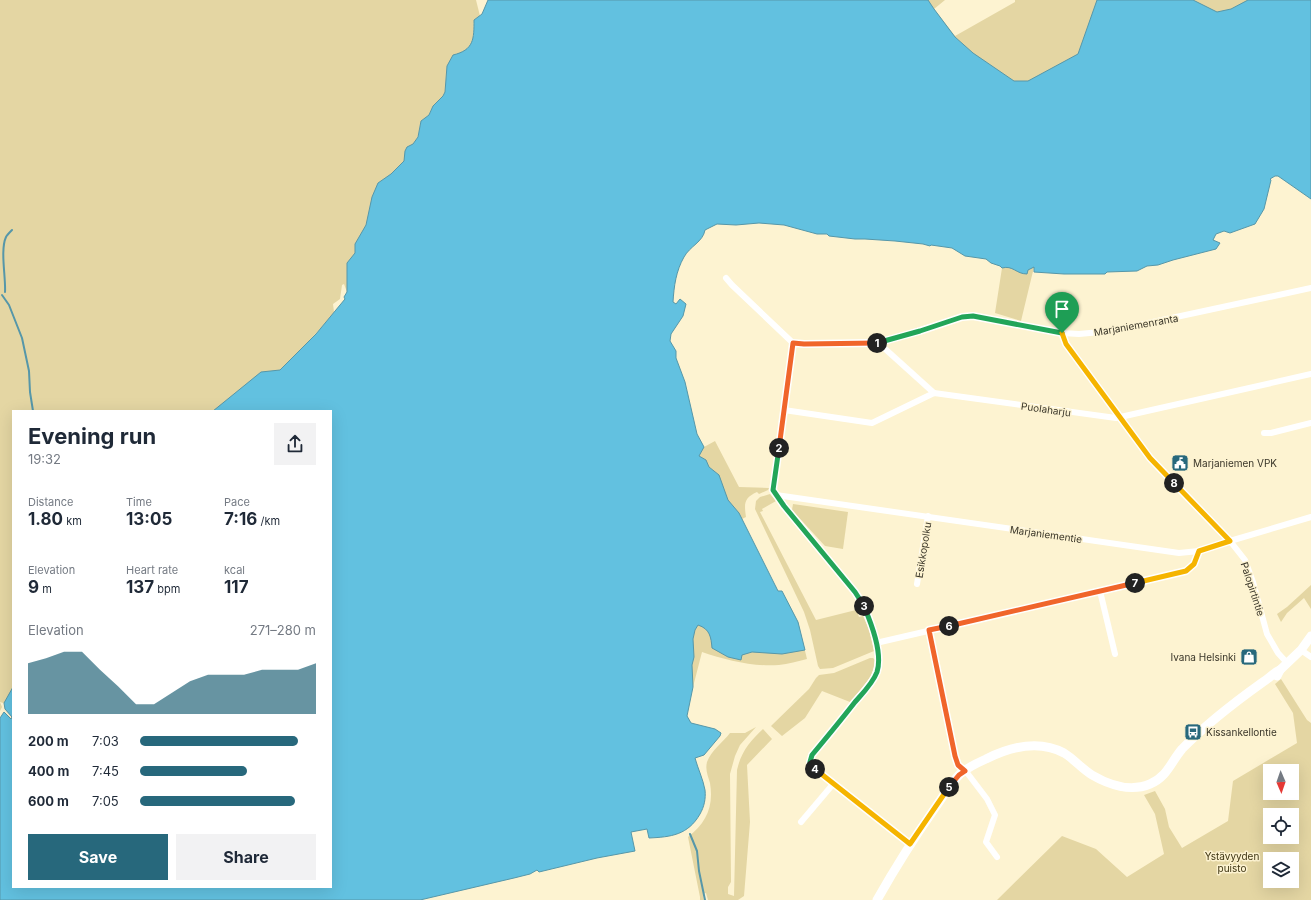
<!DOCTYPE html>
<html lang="en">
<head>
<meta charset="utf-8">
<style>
	body { margin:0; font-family:Inter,sans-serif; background:#f2f2f3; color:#1f2937; height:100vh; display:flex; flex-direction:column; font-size:15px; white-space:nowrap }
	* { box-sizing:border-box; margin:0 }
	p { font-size:13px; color:#747a83 }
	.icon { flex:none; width:22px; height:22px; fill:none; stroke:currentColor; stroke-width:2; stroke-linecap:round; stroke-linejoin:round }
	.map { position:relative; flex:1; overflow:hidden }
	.panel { position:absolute; left:12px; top:410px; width:320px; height:478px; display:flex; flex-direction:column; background:#fff; border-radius:0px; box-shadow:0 4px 16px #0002 }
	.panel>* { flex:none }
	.needle { width:26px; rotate:178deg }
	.tools { position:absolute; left:1263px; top:764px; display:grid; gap:8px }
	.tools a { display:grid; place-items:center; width:36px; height:36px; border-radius:0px; background:#fff; box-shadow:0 4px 16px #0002; font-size:20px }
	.pin { position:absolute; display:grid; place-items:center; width:34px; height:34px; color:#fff; margin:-41px -17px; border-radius:50% 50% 50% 0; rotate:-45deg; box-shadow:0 0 4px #0007 }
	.pin .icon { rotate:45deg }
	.km { position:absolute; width:20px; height:20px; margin:-10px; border-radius:50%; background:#222; color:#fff; font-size:11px; line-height:20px; text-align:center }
	.round { display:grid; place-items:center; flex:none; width:42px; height:42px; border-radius:0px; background:#f2f2f3 }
	.head { display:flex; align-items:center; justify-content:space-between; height:68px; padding:0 16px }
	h1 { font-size:22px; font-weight:700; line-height:30px }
	.figures { display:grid; grid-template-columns:repeat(3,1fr); gap:6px; height:68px; padding:4px 16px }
	.figures div { display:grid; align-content:center }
	.figures b { font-size:17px; font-weight:700 }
	.figures small { font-size:11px; font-weight:400 }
	.figures p { font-size:11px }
	.chart { height:112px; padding:8px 16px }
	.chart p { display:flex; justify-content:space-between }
	.chart svg { width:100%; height:72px; margin-top:4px; fill:#27687c; opacity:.7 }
	.button { display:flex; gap:8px; margin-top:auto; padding:8px 16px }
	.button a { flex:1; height:46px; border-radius:0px; background:#27687c; color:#fff; font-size:16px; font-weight:700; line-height:46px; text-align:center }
	.button a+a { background:#f2f2f3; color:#1f2937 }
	ul { padding:0 16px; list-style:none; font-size:13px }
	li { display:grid; grid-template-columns:64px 48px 1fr; align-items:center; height:30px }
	li i { height:10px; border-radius:5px; background:#27687c }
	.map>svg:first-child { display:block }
	.green { fill:#e4d6a3; fill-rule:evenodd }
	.water { fill:#62c1e0; stroke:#5697a9 }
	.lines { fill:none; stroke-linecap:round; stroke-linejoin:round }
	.stream { stroke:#5697a9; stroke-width:2 }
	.street { stroke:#fff; stroke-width:6 }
	.secondary { stroke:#fff; stroke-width:9 }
	.split-1-casing { stroke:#fff; stroke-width:8 }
	.split-2-casing { stroke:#fff; stroke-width:8 }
	.split-3-casing { stroke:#fff; stroke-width:8 }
	.split-4-casing { stroke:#fff; stroke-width:8 }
	.split-5-casing { stroke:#fff; stroke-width:8 }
	.split-6-casing { stroke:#fff; stroke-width:8 }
	.split-7-casing { stroke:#fff; stroke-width:8 }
	.split-8-casing { stroke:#fff; stroke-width:8 }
	.split-9-casing { stroke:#fff; stroke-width:8 }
	.split-1 { stroke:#22a559; stroke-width:5 }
	.split-2 { stroke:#f0652b; stroke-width:5 }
	.split-3 { stroke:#22a559; stroke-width:5 }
	.split-4 { stroke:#22a559; stroke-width:5 }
	.split-5 { stroke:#f5b400; stroke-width:5 }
	.split-6 { stroke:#f0652b; stroke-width:5 }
	.split-7 { stroke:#f0652b; stroke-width:5 }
	.split-8 { stroke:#f5b400; stroke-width:5 }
	.split-9 { stroke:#f5b400; stroke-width:5 }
	.labels { text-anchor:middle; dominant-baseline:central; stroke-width:3; stroke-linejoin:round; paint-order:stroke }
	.street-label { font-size:10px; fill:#3a3629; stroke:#fdf3d1 }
	.poi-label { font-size:10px; fill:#3a3629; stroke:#fdf3d1; text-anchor:start }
	.park-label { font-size:10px; fill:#3e3513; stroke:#fdf3d1 }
</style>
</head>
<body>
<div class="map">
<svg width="1311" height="900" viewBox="0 0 1311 900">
	<rect width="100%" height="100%" fill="#fdf3d1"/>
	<g class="green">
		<path d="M 0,0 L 476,0 L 480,16 L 474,20 L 473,40 L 468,50 L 461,53 L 447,66 L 445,92 L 443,96 L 433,106 L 429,115 L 421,121 L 418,136 L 347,292 L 344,284 L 342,285 L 340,299 L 333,304 L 334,312 L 330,318 L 294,357 L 298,357 L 241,411 L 13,411 L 13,706 L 0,702 L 2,707 L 0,711 Z"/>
		<path d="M 884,0 L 945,0 L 934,9 L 955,36 L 1015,2 L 1015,0 L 1248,0 L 1241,13 L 1106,51 L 1025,88 Z"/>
		<path d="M 996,265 L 1034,267 L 1021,321 L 995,313 L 1002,268 L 1000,266 Z"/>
		<path d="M 715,441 L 739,487 L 769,488 L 768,490 L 759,494 L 757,492 C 744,498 744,503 746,517 L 742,519 L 743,521 L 640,496 L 722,485 C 721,470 701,463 689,457 L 704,447 Z"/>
		<path d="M 770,494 L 776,501 L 762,509 L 763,511 L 760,512 L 816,620 L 860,609 L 861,612 L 858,614 L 859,617 L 863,616 L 869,629 L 874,651 L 833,668 L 820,669 L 818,666 L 810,630 L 804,612 L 755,509 L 756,501 L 760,497 Z"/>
		<path d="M 793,504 L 848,512 L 843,549 L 825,546 L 792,510 Z"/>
		<path d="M 1311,585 L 1311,609 L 1304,598 L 1287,613 L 1281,622 L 1277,614 L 1287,607 Z"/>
		<path d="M 776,586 L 778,591 L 782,591 L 798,622 L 807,659 C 798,661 788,664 779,665 C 753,667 726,660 702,652 L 693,687 L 692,677 L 669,639 Z"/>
		<path d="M 870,658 L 873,658 L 875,660 C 874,678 861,689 850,702 L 822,691 L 805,718 L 782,736 L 771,726 L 809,689 L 816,678 L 819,675 L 834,673 Z"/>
		<path d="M 1281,679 L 1307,720 L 1311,723 L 1311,900 L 997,900 L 1062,836 L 1096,849 L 1127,877 L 1164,854 L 1155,814 L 1144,795 L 1155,791 L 1165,809 L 1169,827 L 1182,848 L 1228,821 L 1233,781 L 1297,743 L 1293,713 L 1275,684 ZM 1270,771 L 1292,771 L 1292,793 L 1270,793 ZM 1270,815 L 1292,815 L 1292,837 L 1270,837 ZM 1270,859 L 1292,859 L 1292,881 L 1270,881 Z"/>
		<path d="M 756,727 L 740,745 L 735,756 L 730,774 L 731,882 L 728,887 L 728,894 L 734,896 L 737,770 C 741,752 750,741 763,729 L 772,739 L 747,765 L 750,822 L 744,896 L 738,900 L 708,900 L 706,893 L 703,894 L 704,900 L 700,900 L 700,897 L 688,837 C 706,823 714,807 710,783 C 708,776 705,770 707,762 C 711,751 723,742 730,733 L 745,733 Z"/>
	</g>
	<path class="water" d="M 488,0 L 928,0 L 934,9 L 955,37 L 973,53 L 1014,81 L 1028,81 L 1078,54 L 1097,0 L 1193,0 L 1217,12 L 1231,9 L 1248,0 L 1311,0 L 1311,199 L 1278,176 L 1275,176 L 1270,179 L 1271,180 L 1264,209 L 1255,224 L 1230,233 L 1224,231 L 1216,234 L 1213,240 L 1220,243 L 1216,249 L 1173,260 L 1158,265 L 1147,266 L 1137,271 L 1107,272 L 1105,274 L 1064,274 L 1034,272 L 1034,267 L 1028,270 L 1027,274 C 1016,274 1013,265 1002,268 L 1000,266 L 991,263 L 986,259 L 965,256 L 952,248 L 931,245 L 930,246 L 923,244 L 895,241 L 865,239 L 855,239 L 829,236 L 827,234 L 817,234 L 784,225 L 759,223 L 736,225 L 717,224 L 705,230 C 703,242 690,246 684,257 C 676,271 674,286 673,302 L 676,304 L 680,299 L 686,304 L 683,316 L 671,334 L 670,341 L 676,351 L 676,358 L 685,382 L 697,434 L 704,447 L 699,456 L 706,460 L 709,467 L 719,475 L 728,500 L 739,513 L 778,591 L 782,591 L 798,622 L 805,650 L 782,654 L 752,652 L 742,655 L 741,660 L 728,657 L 712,648 C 711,637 710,629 698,625 L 695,630 L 693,639 L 694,657 L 692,665 L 693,687 L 687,716 L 691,723 L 715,729 L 721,733 L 720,736 L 704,755 L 695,758 C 698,769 703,779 705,790 C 706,799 704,807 700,814 C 688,835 671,837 649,838 L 647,829 L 631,832 L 635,851 L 597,858 L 539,872 L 537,870 L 530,874 L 514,878 L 420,900 L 0,900 L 0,718 L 4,712 L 11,719 L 12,717 L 5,709 L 4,703 L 13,687 L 13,887 L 331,887 L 331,411 L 213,411 L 261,372 L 280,370 L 316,334 L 345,299 L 344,297 L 347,292 L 347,263 L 355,253 L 355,244 L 366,225 L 372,197 L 378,183 L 391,174 L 404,161 L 405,151 L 407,147 L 413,144 L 418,137 L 421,121 L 429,115 L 433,106 L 443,96 L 445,92 L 447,66 L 453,55 C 474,50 474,39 474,20 L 482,14 Z"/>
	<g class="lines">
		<g class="stream">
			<path d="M 5,292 C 6,278 0,250 6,237 C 7,235 10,232 12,230"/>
			<path d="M 2,295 L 9,305 L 22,338 L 29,371 L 30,392 L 33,411"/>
			<path d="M 690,834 L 697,851 L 699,871 L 705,900"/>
		</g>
		<g class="street">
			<path d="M 726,278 L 732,285 L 793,343 L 804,344 L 881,342 L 962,317 L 973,316 L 1062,333 L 1079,334 L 1111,331 L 1311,288"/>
			<path d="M 1062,333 L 1066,344 L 1150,458 L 1230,541 L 1245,560 L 1253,582 L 1267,634 L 1278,653 L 1288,664"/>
			<path d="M 881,342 L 883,347 L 934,393"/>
			<path d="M 793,343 L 773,490 L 783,506 L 856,593 C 870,617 886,652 873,679 L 812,755 L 810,762 L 813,767 L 910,844"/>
			<path d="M 784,410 L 872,423 L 934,393 L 1116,418 L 1311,374"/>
			<path d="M 1264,433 L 1271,433 L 1311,423"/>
			<path d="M 776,495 L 1179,553 L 1199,551 L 1230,541 L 1311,517"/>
			<path d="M 917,584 L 928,516"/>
			<path d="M 1100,591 L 1115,654"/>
			<path d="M 929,630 L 955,756 L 958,765 L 968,774 L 987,799 L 995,815 L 986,842 L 997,857"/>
			<path d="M 876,643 L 1182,572 C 1192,569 1196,562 1199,551"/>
			<path d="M 1301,650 L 1311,657"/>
			<path d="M 801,822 L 834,783"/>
		</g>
		<g class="secondary">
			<path d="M 1277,676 L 1280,670 L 1301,650 L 1311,636"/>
			<path d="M 877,900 C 895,868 914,838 935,808 C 943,797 950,784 960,774 C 967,768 977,763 986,759 C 1010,747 1038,739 1064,753 C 1074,759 1082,769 1092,775 C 1109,785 1131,792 1150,784 C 1167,777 1171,762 1182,749 C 1206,724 1235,702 1263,682 C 1270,678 1273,673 1280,670"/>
		</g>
	</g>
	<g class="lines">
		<g class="split-1-casing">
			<path id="split-1" d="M 877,343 L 920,331 L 962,317 L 973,316 L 1062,333"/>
		</g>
		<g class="split-2-casing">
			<path id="split-2" d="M 779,448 L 793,343 L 804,344 L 877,343"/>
		</g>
		<g class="split-3-casing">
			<path id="split-3" d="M 779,448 L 773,490 L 784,506 L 855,592 L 864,606"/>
		</g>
		<g class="split-4-casing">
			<path id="split-4" d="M 815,769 L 810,762 L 812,755 C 827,737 841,720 855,702 C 863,693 873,683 877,672 C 883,653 871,623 864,606"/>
		</g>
		<g class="split-5-casing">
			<path id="split-5" d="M 815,769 L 910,844 L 949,787"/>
		</g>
		<g class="split-6-casing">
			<path id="split-6" d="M 949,626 L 929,630 L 955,756 L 958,765 L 965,771 L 959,775 L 949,787"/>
		</g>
		<g class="split-7-casing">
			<path id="split-7" d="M 949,626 L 1135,583"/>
		</g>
		<g class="split-8-casing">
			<path id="split-8" d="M 1135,583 L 1186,571 L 1194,564 L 1199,551 L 1230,541 L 1174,483"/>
		</g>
		<g class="split-9-casing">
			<path id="split-9" d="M 1062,333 L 1066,344 L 1150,458 L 1174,483"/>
		</g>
		<use href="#split-1" class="split-1"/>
		<use href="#split-2" class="split-2"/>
		<use href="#split-3" class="split-3"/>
		<use href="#split-4" class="split-4"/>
		<use href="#split-5" class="split-5"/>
		<use href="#split-6" class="split-6"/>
		<use href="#split-7" class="split-7"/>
		<use href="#split-8" class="split-8"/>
		<use href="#split-9" class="split-9"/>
	</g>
	<defs>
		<g id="civic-square" transform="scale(0.9)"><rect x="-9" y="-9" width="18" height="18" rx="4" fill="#27687c" stroke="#fdf3d1"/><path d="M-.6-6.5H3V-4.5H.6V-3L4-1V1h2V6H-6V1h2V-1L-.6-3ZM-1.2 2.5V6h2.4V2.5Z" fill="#fff"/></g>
		<g id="shop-square" transform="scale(0.9)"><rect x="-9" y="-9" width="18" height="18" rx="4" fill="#27687c" stroke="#fdf3d1"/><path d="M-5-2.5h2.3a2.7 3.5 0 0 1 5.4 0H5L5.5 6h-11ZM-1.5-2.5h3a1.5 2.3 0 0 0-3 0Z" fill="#fff"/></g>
		<g id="bus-square" transform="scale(0.9)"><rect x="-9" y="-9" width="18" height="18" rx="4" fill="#27687c" stroke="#fdf3d1"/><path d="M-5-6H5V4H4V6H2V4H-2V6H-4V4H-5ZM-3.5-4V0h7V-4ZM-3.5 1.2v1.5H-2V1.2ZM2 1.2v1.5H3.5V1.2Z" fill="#fff"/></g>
	</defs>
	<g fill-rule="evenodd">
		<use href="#civic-square" x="1180" y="463"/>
		<use href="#shop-square" x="1249" y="657"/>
		<use href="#bus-square" x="1193" y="732"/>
	</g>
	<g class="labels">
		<g class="street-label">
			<text transform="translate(1136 325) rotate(-10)">Marjaniemenranta</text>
			<text transform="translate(1046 409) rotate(8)">Puolaharju</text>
			<text transform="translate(1046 534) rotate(8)">Marjaniementie</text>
			<text transform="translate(923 550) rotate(-81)">Esikkopolku</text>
			<text transform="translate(1253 589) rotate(72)">Palopirtintie</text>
		</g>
		<g class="poi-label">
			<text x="1193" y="463">Marjaniemen VPK</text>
			<text x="1236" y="657" text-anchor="end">Ivana Helsinki</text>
			<text x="1206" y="732">Kissankellontie</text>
		</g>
		<g class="park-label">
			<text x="1232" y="856">Ystävyyden<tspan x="1232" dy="12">puisto</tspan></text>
		</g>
	</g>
</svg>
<div class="tools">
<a><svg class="needle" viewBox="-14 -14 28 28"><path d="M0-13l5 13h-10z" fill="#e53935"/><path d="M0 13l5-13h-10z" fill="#747a83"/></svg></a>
<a><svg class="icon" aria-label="locate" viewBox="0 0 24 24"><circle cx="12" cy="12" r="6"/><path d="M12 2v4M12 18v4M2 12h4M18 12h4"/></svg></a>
<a><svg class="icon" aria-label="layers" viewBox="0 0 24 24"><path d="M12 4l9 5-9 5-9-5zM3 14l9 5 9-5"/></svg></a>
</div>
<div class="pin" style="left:1062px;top:333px;background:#1e9e55"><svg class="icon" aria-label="arrive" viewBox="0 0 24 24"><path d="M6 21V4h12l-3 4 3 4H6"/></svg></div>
<b class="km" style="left:877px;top:343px">1</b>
<b class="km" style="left:779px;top:448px">2</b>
<b class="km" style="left:864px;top:606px">3</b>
<b class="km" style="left:815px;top:769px">4</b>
<b class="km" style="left:949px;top:787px">5</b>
<b class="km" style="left:949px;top:626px">6</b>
<b class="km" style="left:1135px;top:583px">7</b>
<b class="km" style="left:1174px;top:483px">8</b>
<section class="panel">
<div class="head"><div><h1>Evening run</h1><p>19:32</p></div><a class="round"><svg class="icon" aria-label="share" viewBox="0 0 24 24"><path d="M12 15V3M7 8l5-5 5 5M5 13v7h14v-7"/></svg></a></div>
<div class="figures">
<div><p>Distance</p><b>1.80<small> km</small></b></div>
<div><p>Time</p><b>13:05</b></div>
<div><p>Pace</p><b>7:16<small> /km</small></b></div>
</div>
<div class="figures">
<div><p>Elevation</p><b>9<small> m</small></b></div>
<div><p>Heart rate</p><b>137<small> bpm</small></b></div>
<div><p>kcal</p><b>117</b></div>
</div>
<div class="chart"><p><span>Elevation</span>271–280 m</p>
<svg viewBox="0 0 160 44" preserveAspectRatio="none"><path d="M0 44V13L10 10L20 6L30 6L40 17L50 27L60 38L70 38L80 31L90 24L100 20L110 20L120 20L130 17L140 17L150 17L160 13V44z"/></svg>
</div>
<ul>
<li><b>200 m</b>7:03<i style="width:90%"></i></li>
<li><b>400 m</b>7:45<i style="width:61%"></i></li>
<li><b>600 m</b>7:05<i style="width:88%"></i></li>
</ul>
<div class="button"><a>Save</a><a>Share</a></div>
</section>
</div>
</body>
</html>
